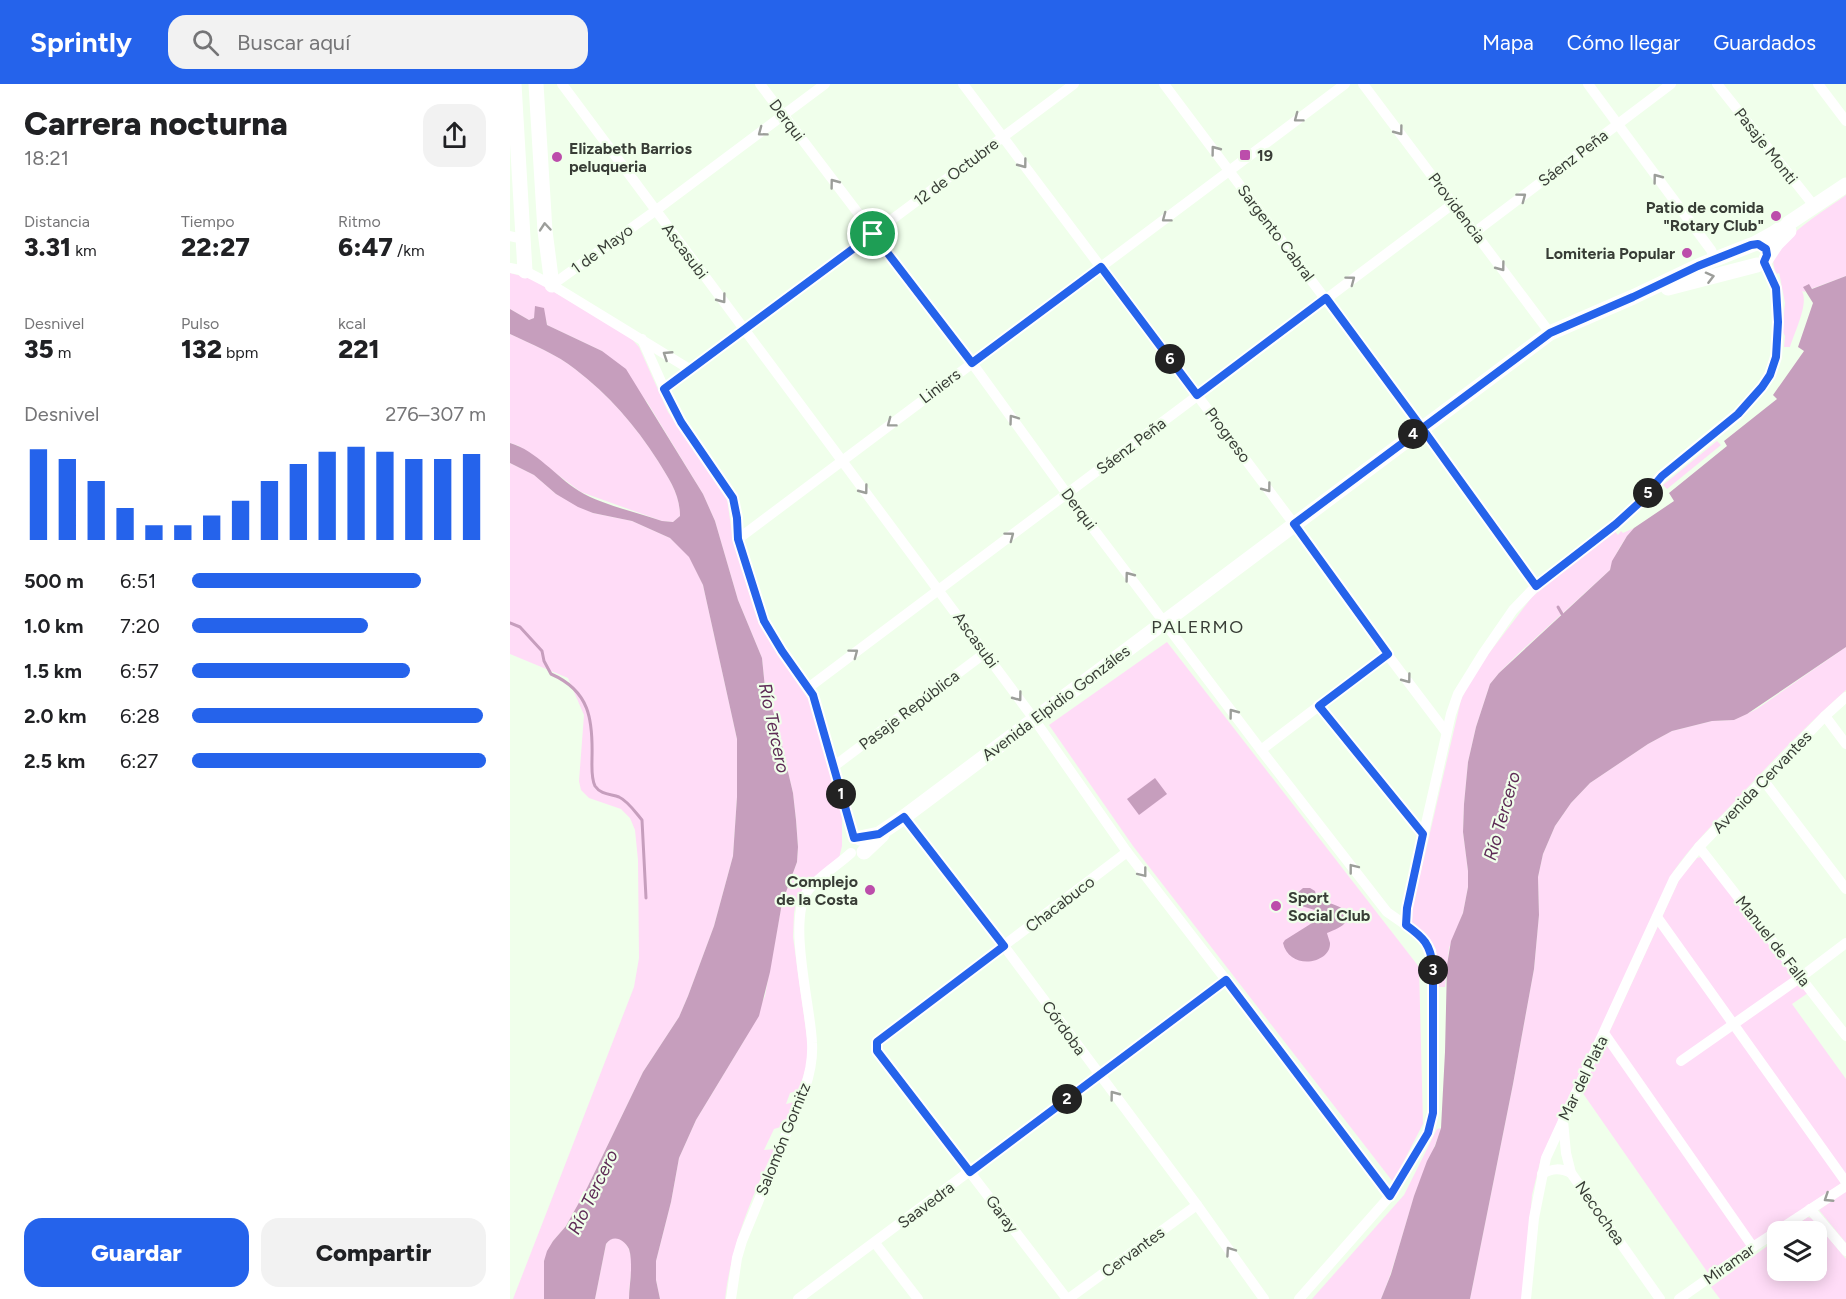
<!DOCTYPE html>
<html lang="es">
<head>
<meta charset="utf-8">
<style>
	body { margin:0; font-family:Figtree,sans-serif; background:#f2f2f2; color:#202124; height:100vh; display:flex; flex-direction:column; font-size:22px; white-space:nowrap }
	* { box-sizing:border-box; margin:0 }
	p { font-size:20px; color:#757577 }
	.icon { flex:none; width:33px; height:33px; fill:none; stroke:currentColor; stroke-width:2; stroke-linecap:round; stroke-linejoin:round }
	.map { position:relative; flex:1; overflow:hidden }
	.side { display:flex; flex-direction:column; background:#fff; width:510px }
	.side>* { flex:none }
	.controls { position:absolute; left:1257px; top:1137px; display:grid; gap:12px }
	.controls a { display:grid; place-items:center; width:60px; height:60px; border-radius:12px; background:#fff; box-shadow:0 3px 15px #0003; font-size:30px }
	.pin { position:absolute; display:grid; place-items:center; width:51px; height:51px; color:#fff; margin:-26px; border:3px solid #fff; border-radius:50%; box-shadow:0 2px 6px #0007 }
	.km { position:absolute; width:30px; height:30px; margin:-15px; border-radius:50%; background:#222; color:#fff; font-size:16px; line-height:30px; text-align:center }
	.round { display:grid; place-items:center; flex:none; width:63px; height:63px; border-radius:18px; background:#f2f2f2 }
	.summary { display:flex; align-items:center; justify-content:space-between; height:102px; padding:0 24px }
	h1 { font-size:33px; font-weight:800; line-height:45px }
	.figures { display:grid; grid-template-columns:repeat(3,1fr); gap:9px; height:102px; padding:6px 24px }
	.figures div { display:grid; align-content:center }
	.figures b { font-size:26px; font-weight:800 }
	.figures small { font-size:16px; font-weight:400 }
	.figures p { font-size:16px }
	.chart { height:168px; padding:12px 24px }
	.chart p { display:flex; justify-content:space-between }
	.chart svg { width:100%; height:108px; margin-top:6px; stroke:#2563eb; stroke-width:6 }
	.cta { display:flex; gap:12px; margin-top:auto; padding:12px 24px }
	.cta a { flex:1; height:69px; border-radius:18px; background:#2563eb; color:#fff; font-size:24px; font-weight:800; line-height:69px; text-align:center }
	.cta a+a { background:#f2f2f2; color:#202124 }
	ul { padding:0 24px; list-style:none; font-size:20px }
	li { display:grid; grid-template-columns:96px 72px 1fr; align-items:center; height:45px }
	li i { height:15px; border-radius:8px; background:#2563eb }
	header { display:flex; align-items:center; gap:36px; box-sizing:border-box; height:84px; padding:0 30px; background:#2563eb; color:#fff }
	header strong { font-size:28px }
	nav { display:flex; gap:33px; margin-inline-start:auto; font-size:21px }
	.search { width:420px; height:54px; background:#f2f2f2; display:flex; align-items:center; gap:15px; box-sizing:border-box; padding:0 21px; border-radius:18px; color:#757577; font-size:22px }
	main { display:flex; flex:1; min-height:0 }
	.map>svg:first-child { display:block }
	.green { fill:#ffdcf7 }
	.water { fill:#c69ebd }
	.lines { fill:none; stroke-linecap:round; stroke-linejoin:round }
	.stream { stroke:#c69ebd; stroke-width:3 }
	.minor { stroke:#fff; stroke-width:10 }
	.secondary { stroke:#fff; stroke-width:15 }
	.oneway { stroke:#9c9e9a }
	.route-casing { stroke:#fff; stroke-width:12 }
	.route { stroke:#2563eb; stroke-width:8 }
	.poi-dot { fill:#bc4dab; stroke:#f0ffeb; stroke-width:2 }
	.labels { text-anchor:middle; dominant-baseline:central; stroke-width:4.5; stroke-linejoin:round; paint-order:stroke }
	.street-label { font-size:16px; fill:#383d36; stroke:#f0ffeb }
	.poi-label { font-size:16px; font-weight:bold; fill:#383d36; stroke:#f0ffeb; text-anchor:start }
	.neighbourhood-label { font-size:18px; letter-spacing:1.5px; fill:#383d36; stroke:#f0ffeb }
	.water-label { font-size:18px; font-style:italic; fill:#5e2b56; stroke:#f0ffeb }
</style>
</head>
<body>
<header>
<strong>Sprintly</strong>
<div class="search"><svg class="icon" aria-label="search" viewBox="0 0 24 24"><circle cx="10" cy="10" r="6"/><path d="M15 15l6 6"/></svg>Buscar aquí</div>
<nav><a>Mapa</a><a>Cómo llegar</a><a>Guardados</a></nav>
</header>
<main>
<section class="side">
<div class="summary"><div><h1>Carrera nocturna</h1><p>18:21</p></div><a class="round"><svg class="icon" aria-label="share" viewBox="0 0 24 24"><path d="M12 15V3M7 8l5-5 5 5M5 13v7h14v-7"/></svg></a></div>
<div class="figures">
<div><p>Distancia</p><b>3.31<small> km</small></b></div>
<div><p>Tiempo</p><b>22:27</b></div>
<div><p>Ritmo</p><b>6:47<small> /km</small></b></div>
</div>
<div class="figures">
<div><p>Desnivel</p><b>35<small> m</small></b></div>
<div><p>Pulso</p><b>132<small> bpm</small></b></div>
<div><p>kcal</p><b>221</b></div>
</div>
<div class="chart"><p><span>Desnivel</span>276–307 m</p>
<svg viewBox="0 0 160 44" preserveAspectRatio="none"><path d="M5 44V7M15 44V11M25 44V20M35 44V31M45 44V38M55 44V38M65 44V34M75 44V28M85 44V20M95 44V13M105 44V8M115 44V6M125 44V8M135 44V11M145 44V11M155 44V9"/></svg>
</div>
<ul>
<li><b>500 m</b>6:51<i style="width:78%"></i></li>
<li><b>1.0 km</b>7:20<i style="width:60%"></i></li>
<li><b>1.5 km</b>6:57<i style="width:74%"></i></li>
<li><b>2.0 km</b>6:28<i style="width:99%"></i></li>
<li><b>2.5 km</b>6:27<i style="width:100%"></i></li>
</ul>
<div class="cta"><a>Guardar</a><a>Compartir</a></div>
</section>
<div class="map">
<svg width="1336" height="1215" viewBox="0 0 1336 1215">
	<rect width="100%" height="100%" fill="#f0ffeb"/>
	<g class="green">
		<path d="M 1336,111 L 1336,192 L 1301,205 L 1295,206 L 1295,208 L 1292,207 C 1299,220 1284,249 1280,263 L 1274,263 L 1275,252 L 1272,246 L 1275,219 L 1270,193 L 1269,189 L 1267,190 C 1264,185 1262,178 1264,172 C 1274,151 1317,125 1336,111 Z"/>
		<path d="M 0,189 L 22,195 L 119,252 L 129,263 L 158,328 L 217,415 L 223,456 L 244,525 L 252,545 L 263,563 L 299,616 L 332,732 L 332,762 L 329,774 L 323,781 L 294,804 L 286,818 L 284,829 L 283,853 L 298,961 L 297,980 L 289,1006 L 280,1009 L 276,1020 L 284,1018 L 274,1042 L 264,1045 L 254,1066 L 264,1065 C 242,1113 221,1161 215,1215 L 150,1215 L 146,1196 L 146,1177 L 161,1118 L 169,1074 L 186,1036 L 235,955 L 255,912 L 272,819 L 287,778 L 288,763 L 286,736 L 283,709 L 266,636 L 255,604 L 252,574 L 228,516 L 205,437 L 193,410 L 137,318 L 92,267 L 37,241 L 36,235 L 25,230 L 24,234 L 19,236 L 0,225 Z"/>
		<path d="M 0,250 C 21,260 48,271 65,285 C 99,311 125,341 148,377 C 159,395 170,410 170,432 L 163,438 L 152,437 L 71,408 L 9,362 L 0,359 Z"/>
		<path d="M 1207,357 L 1211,361 L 1157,405 L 1153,401 Z"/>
		<path d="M 0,379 L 24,391 L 46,410 L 83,429 L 122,437 L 160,454 L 180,473 L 193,501 L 227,655 L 227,713 L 223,772 L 204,842 L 178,912 L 169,933 L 133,988 L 77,1104 L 56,1142 L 43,1157 L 34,1177 L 34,1215 L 3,1215 L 124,903 L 129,874 L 128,776 L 125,746 L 120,734 L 111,725 L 79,714 L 71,706 L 69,697 L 74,631 L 58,594 L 0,570 Z"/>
		<path d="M 1124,444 C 1114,455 1104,471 1100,486 L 1009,569 L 989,589 L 980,600 L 966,643 L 958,678 L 954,720 L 953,748 L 958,787 L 958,803 L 953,829 L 939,864 L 935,903 L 929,903 L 928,878 L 902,842 L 901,830 L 951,616 L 964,589 L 1022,513 L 1104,446 L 1108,451 L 1111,447 L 1113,449 Z"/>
		<path d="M 657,558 L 909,883 L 913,1040 L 883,1098 L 623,762 L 539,641 Z"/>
		<path d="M 1336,563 L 1336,606 C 1297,641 1261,678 1226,716 C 1204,739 1181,762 1163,788 L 1031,1074 L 1022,1111 L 1013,1215 L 960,1215 L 1003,1000 L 1024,885 L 1029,831 L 1028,793 L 1033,770 L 1045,742 L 1061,719 L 1080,699 L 1138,660 L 1162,647 L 1202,637 L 1224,636 L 1247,625 Z"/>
		<path d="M 1191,773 L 1298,909 L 1282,920 L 1336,995 L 1336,1096 L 1198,1189 L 1072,1008 L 1170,794 L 1187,774 Z"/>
		<path d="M 931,1044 C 924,1067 912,1090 904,1113 C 893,1147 885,1182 871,1215 L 802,1215 L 894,1111 L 927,1045 Z"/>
		<path d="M 1336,1107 L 1336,1159 L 1309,1126 Z"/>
		<path d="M 1298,1133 L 1303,1135 L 1336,1175 L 1336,1215 L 1210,1215 L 1201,1203 L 1267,1155 L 1268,1186 L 1306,1186 L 1306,1148 L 1277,1147 Z"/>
		<path d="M 105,1153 C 131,1161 118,1196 119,1215 L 85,1215 L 96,1160 L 100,1155 Z"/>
	</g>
	<g class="water">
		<path d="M 1336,192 L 1336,563 L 1237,630 L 1224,636 L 1202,637 L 1162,647 L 1138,660 L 1080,699 L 1061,719 L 1045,742 L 1033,770 L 1028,793 L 1029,831 L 1024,885 L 1003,1000 L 960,1215 L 871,1215 L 881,1190 L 904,1112 L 917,1077 L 925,1062 L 931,1044 L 935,968 L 937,881 L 941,857 L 953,829 L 958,803 L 958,787 L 953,748 L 954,720 L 958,678 L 966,643 L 980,600 L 989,589 L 1100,486 L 1102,477 L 1117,452 L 1124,444 L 1164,417 L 1159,409 L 1217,362 L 1214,357 L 1267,315 L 1263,311 L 1294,267 L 1288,263 L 1303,219 L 1293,203 L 1299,200 L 1302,205 Z"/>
		<path d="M 25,222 L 34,224 L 37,241 L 92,267 L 116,285 L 193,410 L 205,437 L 228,516 L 252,574 L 255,604 L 266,636 L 283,709 L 286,736 L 288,763 L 287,778 L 272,819 L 260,888 L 249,932 L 186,1036 L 169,1074 L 161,1118 L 146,1177 L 146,1196 L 150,1215 L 119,1215 C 119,1205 121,1195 121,1185 C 121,1179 121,1171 119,1165 C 114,1155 103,1150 96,1160 L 85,1215 L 34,1215 L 34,1177 L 37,1167 L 43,1157 L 56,1142 L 77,1104 L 133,988 L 169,933 L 178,912 L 204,842 L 223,772 L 227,713 L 227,655 L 193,501 L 179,473 L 160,454 L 122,437 L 83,429 L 68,423 L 46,410 L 24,391 L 0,379 L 0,359 C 27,367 45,392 69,407 C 92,421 126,428 152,437 L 163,438 L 170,432 C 170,410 159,395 148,377 C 125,341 99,311 65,285 C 48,271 21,260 0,250 L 0,225 L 19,236 L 24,234 Z"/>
		<path d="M 645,694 L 657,710 L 629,731 L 617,715 Z"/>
		<path d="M 793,804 L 800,804 L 805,807 L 807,816 C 815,818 849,824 834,840 C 830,844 822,847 817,849 C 817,850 820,858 820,859 C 821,880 779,887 773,859 L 775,856 L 810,834 L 810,829 L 808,827 L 785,820 L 785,811 Z"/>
	</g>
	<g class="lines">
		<g class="stream">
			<path d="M 1048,523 L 1052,530"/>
			<path d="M 0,539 L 10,543 L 32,567 L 34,577 L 41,590 C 80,607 83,636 82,674 C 82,682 81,694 85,702 C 91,711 101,710 109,713 C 118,717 126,729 132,736 L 136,814"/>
		</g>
		<g class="minor">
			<path d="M 52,0 L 524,635 L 617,768 L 716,896 L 880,1112"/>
			<path d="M 250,0 L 462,279 L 557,410 L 751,666 L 877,828 L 910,851 L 916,858 L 921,867 L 923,882 L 922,1038 L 918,1049 L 880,1112 L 789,1215"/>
			<path d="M 453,0 L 784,440 L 877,570 L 936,648"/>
			<path d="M 654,0 L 912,344 L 1026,502"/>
			<path d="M 853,0 L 1040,249"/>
			<path d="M 1078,0 L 1201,166 L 1205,175"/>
			<path d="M 1207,0 L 1305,123"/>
			<path d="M 1308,0 L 1336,37"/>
			<path d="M 965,148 L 1161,0"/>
			<path d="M 0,152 L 13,155"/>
			<path d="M 0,184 L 15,187 L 42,201 L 181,286"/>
			<path d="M 42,201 L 145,127 L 315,0"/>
			<path d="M 132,255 L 161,320 L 171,338 L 223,414 L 227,434 L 228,455 L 254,537 L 272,567 L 303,611 L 344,754"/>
			<path d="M 154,305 L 564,0"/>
			<path d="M 228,455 L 835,0"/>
			<path d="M 298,604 L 944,119"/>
			<path d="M 809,622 L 913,750"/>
			<path d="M 1315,632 L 1336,660"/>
			<path d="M 751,666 L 877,570"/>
			<path d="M 323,683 L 475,569"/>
			<path d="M 1254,697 L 1336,805"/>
			<path d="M 394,733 L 494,862 L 687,1121 L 754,1215"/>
			<path d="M 1189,763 L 1336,952"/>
			<path d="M 1147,833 L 1336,1098"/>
			<path d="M 896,841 L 897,823 L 941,630 L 948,610 L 974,568 L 1003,526 L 1026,502 L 1106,440 L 1129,419 L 1151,392 L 1228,330 L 1256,298 L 1266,274 L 1268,238 L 1266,204 L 1254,178"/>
			<path d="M 1094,949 L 1243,1163"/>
			<path d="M 1171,977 L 1291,893 L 1336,859"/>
			<path d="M 1053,1037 L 1056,1069 L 1061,1089 L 1150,1215"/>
			<path d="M 1032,1090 C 1043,1084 1050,1084 1061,1089"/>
			<path d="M 1300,1125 L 1336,1167"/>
			<path d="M 365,1159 L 408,1215"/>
			<path d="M 221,1215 L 227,1174 L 232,1157 L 295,1004 C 300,989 303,975 302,959 C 301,923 276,833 299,805 C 310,792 329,780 341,769"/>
			<path d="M 288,1215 L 716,896"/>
			<path d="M 557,1215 L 367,967 L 367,958 L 617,768"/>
			<path d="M 558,1215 L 687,1121"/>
			<path d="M 1016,1215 L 1024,1134 L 1036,1074 L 1164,795 L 1189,763 L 1315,632 L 1336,613"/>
			<path d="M 1169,1215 L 1243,1163 L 1336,1102"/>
		</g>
		<g class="secondary">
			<path d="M 4,0 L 15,187"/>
			<path d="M 26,0 L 35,147 L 42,201"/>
			<path d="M 1244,160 L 1264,149 L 1336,101"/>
			<path d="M 1256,175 L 1266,160 L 1279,147"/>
			<path d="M 1158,204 L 1247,181"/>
			<path d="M 350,754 L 369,750 L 394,733 L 1040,249 L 1123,213 L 1188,182 L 1241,161"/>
			<path d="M 354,768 L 372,751"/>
		</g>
	</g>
	<defs><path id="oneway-chevron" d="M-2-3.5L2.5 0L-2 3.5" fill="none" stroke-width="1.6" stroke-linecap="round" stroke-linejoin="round" transform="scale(1.5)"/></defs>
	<g class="oneway">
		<use href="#oneway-chevron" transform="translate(788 34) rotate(143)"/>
		<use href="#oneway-chevron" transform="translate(889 47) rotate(53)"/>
		<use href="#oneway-chevron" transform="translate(252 48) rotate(143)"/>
		<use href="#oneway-chevron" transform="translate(705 66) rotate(-127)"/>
		<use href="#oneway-chevron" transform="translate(513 80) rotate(53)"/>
		<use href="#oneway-chevron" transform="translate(1147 94) rotate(-127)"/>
		<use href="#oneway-chevron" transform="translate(324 99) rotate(-127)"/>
		<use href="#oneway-chevron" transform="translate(1012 113) rotate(-37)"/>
		<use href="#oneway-chevron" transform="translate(656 134) rotate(143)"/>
		<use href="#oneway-chevron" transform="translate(35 143) rotate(-95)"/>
		<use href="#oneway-chevron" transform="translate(991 183) rotate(53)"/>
		<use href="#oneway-chevron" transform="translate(1200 193) rotate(-14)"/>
		<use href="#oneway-chevron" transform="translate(841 196) rotate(-37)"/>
		<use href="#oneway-chevron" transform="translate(212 215) rotate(53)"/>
		<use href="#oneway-chevron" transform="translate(157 271) rotate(-147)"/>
		<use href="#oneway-chevron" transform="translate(503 335) rotate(-126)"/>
		<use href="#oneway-chevron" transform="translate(381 339) rotate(143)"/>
		<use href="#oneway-chevron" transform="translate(757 404) rotate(53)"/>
		<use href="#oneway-chevron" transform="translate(354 406) rotate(53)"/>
		<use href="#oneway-chevron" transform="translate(500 452) rotate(-37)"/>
		<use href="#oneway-chevron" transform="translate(619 492) rotate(-127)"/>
		<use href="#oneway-chevron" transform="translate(344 569) rotate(-37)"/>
		<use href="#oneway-chevron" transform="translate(897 595) rotate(53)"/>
		<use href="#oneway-chevron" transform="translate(508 613) rotate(53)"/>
		<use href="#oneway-chevron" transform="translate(723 629) rotate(-127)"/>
		<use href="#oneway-chevron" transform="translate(843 784) rotate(-128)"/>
		<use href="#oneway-chevron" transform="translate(633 789) rotate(52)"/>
		<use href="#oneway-chevron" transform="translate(604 1011) rotate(-127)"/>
		<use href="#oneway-chevron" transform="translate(1318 1114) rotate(147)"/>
		<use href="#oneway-chevron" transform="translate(720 1167) rotate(-125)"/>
	</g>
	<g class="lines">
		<g class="route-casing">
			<path id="route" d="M 363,150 L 154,305 L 171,338 L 223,414 L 227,434 L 228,455 L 254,537 L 272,567 L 303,611 L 344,754 L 369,750 L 394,733 L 494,862 L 367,958 L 367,967 L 460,1088 L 716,896 L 880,1112 L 918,1049 L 923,1029 L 923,882 C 920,860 914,854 896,841 L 897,824 L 913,750 L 809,622 L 878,570 L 784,440 L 1040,249 L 1123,213 L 1188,182 L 1241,161 L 1248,160 L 1256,165 L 1257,171 L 1254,178 L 1266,204 L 1268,238 L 1266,273 L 1260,291 L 1252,303 L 1228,330 L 1152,392 L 1129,419 L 1106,440 L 1026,502 L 912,344 L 816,214 L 687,311 L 591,183 L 462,279 L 363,150"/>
		</g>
		<use href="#route" class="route"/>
	</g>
	<g class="poi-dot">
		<rect x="729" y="65" width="12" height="12" rx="3"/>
		<circle cx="47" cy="73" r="6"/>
		<circle cx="1266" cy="132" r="6"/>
		<circle cx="1177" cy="169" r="6"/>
		<circle cx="360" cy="806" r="6"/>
		<circle cx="766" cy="822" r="6"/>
	</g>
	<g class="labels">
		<g class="street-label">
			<text transform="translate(277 36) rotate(53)">Derqui</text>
			<text transform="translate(1256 62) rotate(52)">Pasaje Monti</text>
			<text transform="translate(1063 74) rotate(-37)">Sáenz Peña</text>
			<text transform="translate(446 88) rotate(-37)">12 de Octubre</text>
			<text transform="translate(947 124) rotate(53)">Providencia</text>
			<text transform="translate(766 149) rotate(53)">Sargento Cabral</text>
			<text transform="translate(92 165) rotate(-36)">1 de Mayo</text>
			<text transform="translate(175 167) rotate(53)">Ascasubi</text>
			<text transform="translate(430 302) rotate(-37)">Liniers</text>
			<text transform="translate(718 351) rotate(53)">Progreso</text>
			<text transform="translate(621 362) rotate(-37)">Sáenz Peña</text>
			<text transform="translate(569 425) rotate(53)">Derqui</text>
			<text transform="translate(466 556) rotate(54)">Ascasubi</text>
			<text transform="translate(546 619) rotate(-37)">Avenida Elpidio Gonzáles</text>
			<text transform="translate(399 626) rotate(-37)">Pasaje República</text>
			<text transform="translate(1252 698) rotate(-46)">Avenida Cervantes</text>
			<text transform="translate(550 820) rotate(-37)">Chacabuco</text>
			<text transform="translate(1263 857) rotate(52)">Manuel de Falla</text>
			<text transform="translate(554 944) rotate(54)">Córdoba</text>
			<text transform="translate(1073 994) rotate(-64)">Mar del Plata</text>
			<text transform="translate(273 1055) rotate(-68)">Salomón Gornitz</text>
			<text transform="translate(416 1121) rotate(-37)">Saavedra</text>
			<text transform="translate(1090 1129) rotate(55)">Necochea</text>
			<text transform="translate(492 1130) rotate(53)">Garay</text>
			<text transform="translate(623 1168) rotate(-36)">Cervantes</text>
			<text transform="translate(1219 1180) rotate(-35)">Miramar</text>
		</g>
		<g class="poi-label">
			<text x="59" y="64">Elizabeth Barrios<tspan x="59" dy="18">peluqueria</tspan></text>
			<text x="747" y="71">19</text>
			<text x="1254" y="123" text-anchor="end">Patio de comida<tspan x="1254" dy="18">"Rotary Club"</tspan></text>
			<text x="1165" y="169" text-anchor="end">Lomiteria Popular</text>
			<text x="348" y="797" text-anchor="end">Complejo<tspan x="348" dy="18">de la Costa</tspan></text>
			<text x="778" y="813">Sport<tspan x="778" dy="18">Social Club</tspan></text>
		</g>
		<g class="neighbourhood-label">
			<text x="688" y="543">PALERMO</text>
		</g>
		<g class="water-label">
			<text transform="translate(264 644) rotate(78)">Río Tercero</text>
			<text transform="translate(992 732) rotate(-74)">Río Tercero</text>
			<text transform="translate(83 1108) rotate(-64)">Río Tercero</text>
		</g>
	</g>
</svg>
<div class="controls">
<a><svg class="icon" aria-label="layers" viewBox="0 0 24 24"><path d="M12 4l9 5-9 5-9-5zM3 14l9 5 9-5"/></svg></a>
</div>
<div class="pin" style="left:363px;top:150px;background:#1e9e55"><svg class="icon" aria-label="arrive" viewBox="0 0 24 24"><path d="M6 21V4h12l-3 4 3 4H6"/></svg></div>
<b class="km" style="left:331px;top:710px">1</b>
<b class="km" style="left:557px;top:1015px">2</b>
<b class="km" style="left:923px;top:886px">3</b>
<b class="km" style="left:903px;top:350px">4</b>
<b class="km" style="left:1138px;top:409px">5</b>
<b class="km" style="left:660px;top:275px">6</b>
</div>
</main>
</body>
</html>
